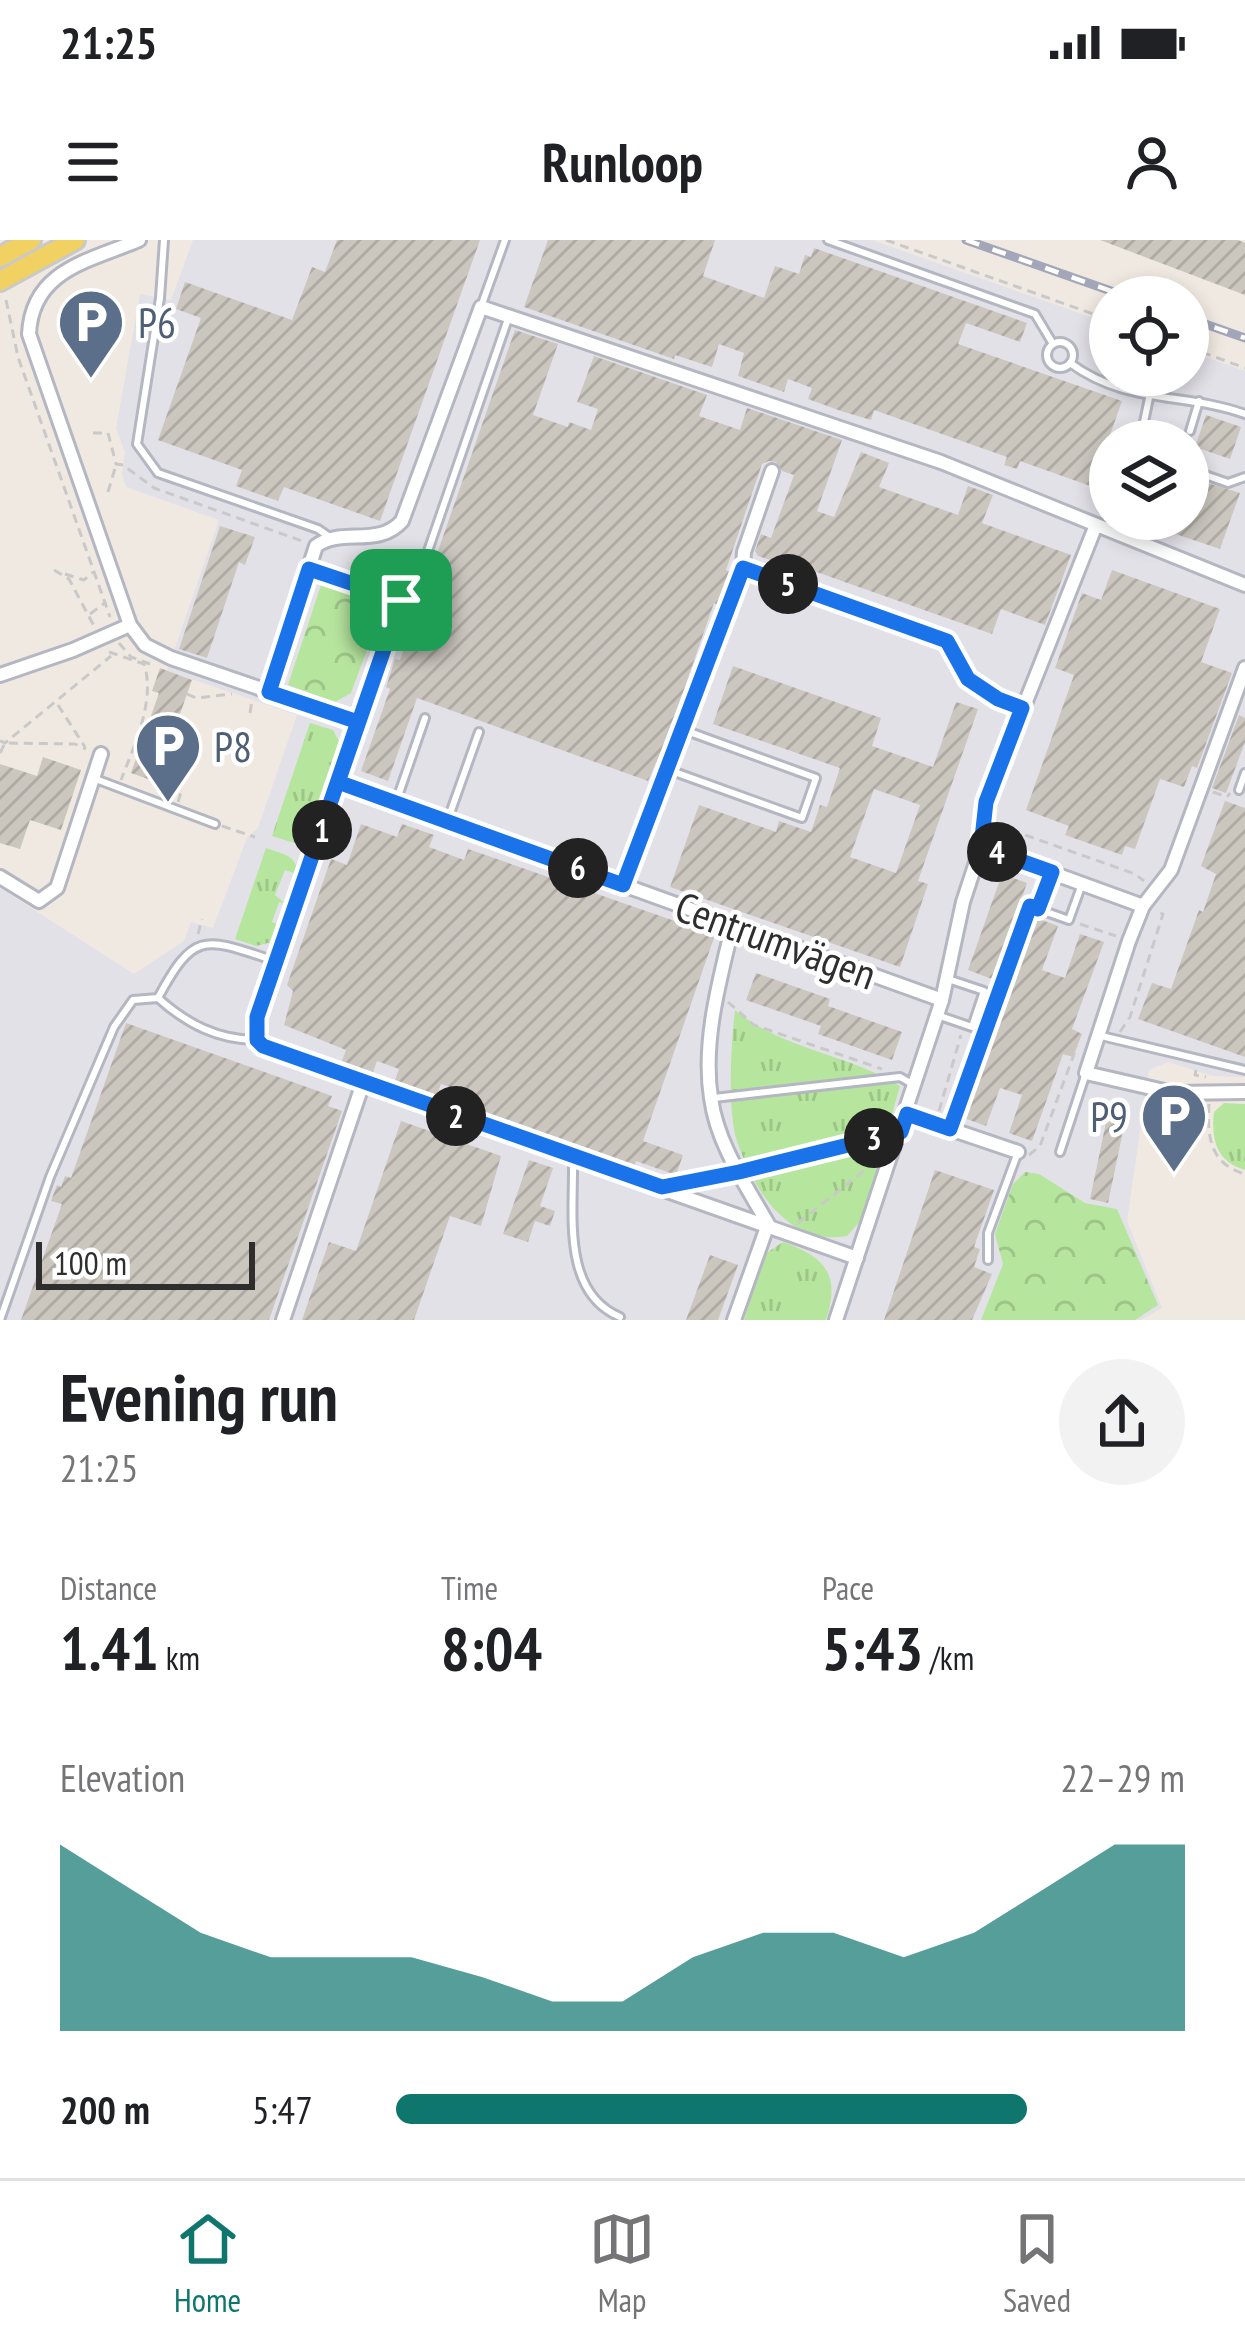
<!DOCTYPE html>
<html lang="en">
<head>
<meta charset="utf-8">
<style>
	body { margin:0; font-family:"PT Sans Narrow",sans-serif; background:#f2f2f2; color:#202124; height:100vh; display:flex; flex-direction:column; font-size:45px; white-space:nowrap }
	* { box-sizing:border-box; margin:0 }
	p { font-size:39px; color:#757577 }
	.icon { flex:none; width:66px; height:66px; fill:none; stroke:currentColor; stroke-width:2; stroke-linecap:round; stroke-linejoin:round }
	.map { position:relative; height:1080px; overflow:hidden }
	.sheet { display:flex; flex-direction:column; background:#fff; flex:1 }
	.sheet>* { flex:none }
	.fabs { position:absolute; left:1089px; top:36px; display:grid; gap:24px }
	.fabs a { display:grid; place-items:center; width:120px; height:120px; border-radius:50%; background:#fff; box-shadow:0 6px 18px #0003; font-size:60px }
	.scale { position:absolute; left:36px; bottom:30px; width:219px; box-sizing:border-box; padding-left:12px; border:6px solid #2e2e2e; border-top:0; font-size:33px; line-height:42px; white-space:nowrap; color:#2e2e2e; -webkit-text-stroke:9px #fff; paint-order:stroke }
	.pin { position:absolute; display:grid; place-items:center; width:102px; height:102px; color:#fff; margin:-51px; border-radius:24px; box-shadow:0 6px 18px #0006 }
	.km { position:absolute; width:60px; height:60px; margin:-30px; border-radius:50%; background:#222; color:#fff; font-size:33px; line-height:60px; text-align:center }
	.round { display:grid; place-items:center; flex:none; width:126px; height:126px; border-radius:63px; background:#f2f2f2 }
	.headline { display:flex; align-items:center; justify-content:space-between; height:204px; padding:0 60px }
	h1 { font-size:66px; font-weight:700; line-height:90px }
	.figures { display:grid; grid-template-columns:repeat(3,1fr); gap:18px; height:204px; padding:12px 60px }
	.figures div { display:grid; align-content:center }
	.figures b { font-size:60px; font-weight:700 }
	.figures small { font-size:33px; font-weight:400 }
	.figures p { font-size:33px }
	.chart { height:336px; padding:24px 60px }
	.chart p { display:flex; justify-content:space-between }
	.chart svg { width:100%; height:216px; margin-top:12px; fill:#0f766e; opacity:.7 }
	ul { padding:0 60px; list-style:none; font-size:39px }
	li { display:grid; grid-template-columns:192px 144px 1fr; align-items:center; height:90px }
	li i { height:30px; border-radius:15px; background:#0f766e }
	.status { display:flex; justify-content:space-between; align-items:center; height:84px; padding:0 60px; background:#fff; direction:ltr }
	.status svg { height:33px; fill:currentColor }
	header { display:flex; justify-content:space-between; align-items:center; height:156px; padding:0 60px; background:#fff; font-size:54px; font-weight:700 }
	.menu { display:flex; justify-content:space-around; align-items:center; height:168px; border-top:3px solid #e0e0e0; background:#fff; font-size:33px; color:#757577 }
	.menu a { display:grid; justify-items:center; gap:6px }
	.menu .active { color:#0f766e }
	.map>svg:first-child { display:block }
	.industrial { fill:#e3e1e8; fill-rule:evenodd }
	.grass { fill:url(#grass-tufts) }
	.forest { fill:url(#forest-crowns) }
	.building { fill:url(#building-hatch); fill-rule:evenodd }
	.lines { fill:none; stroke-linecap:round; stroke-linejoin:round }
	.service-casing { stroke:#b4b7c1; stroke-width:12 }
	.minor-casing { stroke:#b4b7c1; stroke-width:18 }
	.primary-casing { stroke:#c9c9c9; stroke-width:24 }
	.path { stroke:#c9c9c9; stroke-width:3; stroke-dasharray:9 6; stroke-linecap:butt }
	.service { stroke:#fff; stroke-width:6 }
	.minor { stroke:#fff; stroke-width:12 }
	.primary { stroke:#f2d163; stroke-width:18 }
	.rail-casing { stroke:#a3a6b8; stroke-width:9 }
	.rail { stroke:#fff; stroke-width:4.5; stroke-dasharray:14; stroke-linecap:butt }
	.route-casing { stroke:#fff; stroke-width:24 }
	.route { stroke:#1a73e8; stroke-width:15 }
	.labels { text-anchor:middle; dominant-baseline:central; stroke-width:9; stroke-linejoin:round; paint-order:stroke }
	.service-label { font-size:42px; fill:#4e5e75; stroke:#fff; text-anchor:start }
	.street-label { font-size:42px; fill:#2e2e2e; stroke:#fff }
</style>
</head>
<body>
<div class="status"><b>21:25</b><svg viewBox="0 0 49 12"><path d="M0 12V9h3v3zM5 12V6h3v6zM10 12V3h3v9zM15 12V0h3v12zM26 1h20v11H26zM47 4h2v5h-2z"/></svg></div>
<header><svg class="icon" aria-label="menu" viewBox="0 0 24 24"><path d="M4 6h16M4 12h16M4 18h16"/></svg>Runloop<svg class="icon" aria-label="person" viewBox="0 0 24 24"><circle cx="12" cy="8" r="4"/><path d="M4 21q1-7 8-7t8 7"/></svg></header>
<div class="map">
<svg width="1245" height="1080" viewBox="0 0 1245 1080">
	<defs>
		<pattern id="grass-tufts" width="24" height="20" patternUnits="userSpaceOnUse" patternTransform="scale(3)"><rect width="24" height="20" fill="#b6e59e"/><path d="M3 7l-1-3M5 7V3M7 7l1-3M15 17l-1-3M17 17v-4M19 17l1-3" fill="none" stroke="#9dc588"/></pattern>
		<pattern id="forest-crowns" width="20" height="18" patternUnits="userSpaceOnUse" patternTransform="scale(3)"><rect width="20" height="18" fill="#b6e59e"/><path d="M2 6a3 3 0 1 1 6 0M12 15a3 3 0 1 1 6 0" fill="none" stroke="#9dc588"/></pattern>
		<pattern id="building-hatch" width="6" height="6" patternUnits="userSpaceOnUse" patternTransform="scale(3)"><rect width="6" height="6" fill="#cbc7bf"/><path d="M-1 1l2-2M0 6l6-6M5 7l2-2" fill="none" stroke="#afaba4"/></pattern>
	</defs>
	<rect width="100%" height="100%" fill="#efe9e1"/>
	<path class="industrial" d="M 193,0 L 872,0 L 1110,84 L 1110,135 L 1188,135 L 1188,111 L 1245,131 L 1245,837 L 1213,836 L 1168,822 L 1149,830 L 1127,981 L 1162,1068 L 1141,1080 L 0,1080 L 0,648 L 134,734 L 184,701 L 191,682 L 213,688 L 247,598 L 258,588 L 297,475 L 167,431 L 219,280 L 126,247 L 122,234 L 125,213 L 116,188 L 140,54 L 171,60 ZM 1110,201 L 1188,201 L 1188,279 L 1110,279 Z"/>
	<g class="grass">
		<path d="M 310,483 L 333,490 L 341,505 L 309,597 L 294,603 L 272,596 Z"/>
		<path d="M 266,608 C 282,614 298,615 297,634 L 285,630 L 275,655 L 286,664 L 279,662 L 272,682 L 279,685 L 272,702 L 256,706 L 235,699 Z"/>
		<path d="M 735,770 C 781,809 848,814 900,846 L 863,978 L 847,996 C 788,1006 754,951 737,901 C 727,871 731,803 735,770 Z"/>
		<path d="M 1224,863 L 1245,864 L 1245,930 C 1216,922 1211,899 1214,872 Z"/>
		<path d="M 783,1002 C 825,1017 841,1034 826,1080 L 744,1080 L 765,1014 Z"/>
	</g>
	<g class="forest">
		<path d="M 329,342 L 369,352 L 378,360 L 367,383 L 373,394 L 351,453 L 335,462 L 288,445 L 321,345 Z"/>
		<path d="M 1025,932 L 1039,934 L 1085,963 L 1117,969 L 1158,1065 L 1135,1080 L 981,1080 L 1003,1024 L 995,994 L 1013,944 Z"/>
	</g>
	<g class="building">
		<path d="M 337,0 L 480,0 L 380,281 L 284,247 L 278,261 L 236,246 L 242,230 L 158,200 L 201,78 L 176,69 L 185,42 L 292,80 L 312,27 L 325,32 Z"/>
		<path d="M 548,0 L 715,0 L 703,36 L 764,58 L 775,26 L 799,34 L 805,15 L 811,17 L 814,8 L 1027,83 L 1020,102 L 966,83 L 958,104 L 1122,161 L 1110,195 L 1110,253 L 1020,221 L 1017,229 L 1004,225 L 1007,217 L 874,170 L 871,180 L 841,171 L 808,159 L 812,148 L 788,139 L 784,152 L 738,136 L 744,113 L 719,104 L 712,127 L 675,115 L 674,119 L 524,67 Z"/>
		<path d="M 1100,0 L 1238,0 L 1245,3 L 1245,55 Z"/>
		<path d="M 515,90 L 558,104 L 533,175 L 568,187 L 569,182 L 591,190 L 598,169 L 577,162 L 594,116 L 707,155 L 699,176 L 740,190 L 747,168 L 842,200 L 817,271 L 834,277 L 861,212 L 889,223 L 879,247 L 958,275 L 968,246 L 993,255 L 982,283 L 1071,315 L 1045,385 L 1001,369 L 992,394 L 774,317 L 773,321 L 758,316 L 755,311 L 761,294 L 771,298 L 794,235 L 782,231 L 776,222 L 769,221 L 762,224 L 726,330 L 730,332 L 718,365 L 714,363 L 668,496 L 648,541 L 417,458 L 388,541 L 361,531 L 390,449 L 386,447 L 395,419 L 400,420 Z"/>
		<path d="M 1206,175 L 1241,187 L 1230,219 L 1195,207 Z"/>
		<path d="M 1188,237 L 1240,253 L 1220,309 L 1137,281 L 1188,279 Z"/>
		<path d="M 220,286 L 255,297 L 245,325 L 239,322 L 207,418 L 179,409 Z"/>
		<path d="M 1112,330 L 1220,369 L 1201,422 L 1232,433 L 1197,528 L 1192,526 L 1184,547 L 1160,539 L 1135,609 L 1125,606 L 1122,615 L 1065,595 L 1069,586 L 1026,570 L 1074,435 L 1055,428 L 1082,353 L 1101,360 Z"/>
		<path d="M 733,426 L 881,478 L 872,506 L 933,527 L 956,462 L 978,469 L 918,641 L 928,644 L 900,727 L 670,647 L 699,565 L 776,592 L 779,581 L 811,592 L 820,565 L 827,567 L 840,528 L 713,484 ZM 874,549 L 920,565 L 896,633 L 850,617 Z"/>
		<path d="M 160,428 L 192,440 L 156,542 L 131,533 L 159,453 L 152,451 Z"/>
		<path d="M 1239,475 L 1245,478 L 1245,502 L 1226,553 L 1212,548 Z"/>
		<path d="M 43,517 L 81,530 L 61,590 L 30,580 L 20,609 L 0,603 L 0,524 L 37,536 Z"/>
		<path d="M 1225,561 L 1245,568 L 1245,817 L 1138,779 L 1152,743 L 1171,749 L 1199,670 L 1203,672 L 1216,634 L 1201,626 Z"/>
		<path d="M 361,584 L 397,597 L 402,584 L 434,595 L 429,607 L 464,620 L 468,609 L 715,695 L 643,901 L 683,915 L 676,935 L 636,921 L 635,925 L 467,866 L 471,854 L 441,844 L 436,858 L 394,843 L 399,829 L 377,821 L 373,832 L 342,821 L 346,810 L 284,785 L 293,751 L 287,745 L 331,619 L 347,625 Z"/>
		<path d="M 1002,634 L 1027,643 L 1017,671 L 1058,686 L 1042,730 L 1065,738 L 1080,694 L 1104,702 L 1072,789 L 1082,794 L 1073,817 L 1063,814 L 1032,901 L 1009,893 L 1022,855 L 1000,848 L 986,886 L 964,878 L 1008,745 L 968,730 Z"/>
		<path d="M 756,733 L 830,759 L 828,766 L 902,792 L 892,820 L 818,794 L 821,786 L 746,760 Z"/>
		<path d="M 126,783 L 332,856 L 328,866 L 342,871 L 269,1080 L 21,1080 L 62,964 L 51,961 L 57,945 L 61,947 L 65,936 L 71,938 Z"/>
		<path d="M 1109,868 L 1127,872 L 1108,963 L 1090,959 Z"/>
		<path d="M 401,881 L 501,916 L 481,986 L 450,976 L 414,1080 L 302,1080 L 329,1002 L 356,1011 Z"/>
		<path d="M 529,920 L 553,928 L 540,966 L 555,971 L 550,986 L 535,981 L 528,1002 L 503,994 Z"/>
		<path d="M 935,930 L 994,950 L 974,1007 L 980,1009 L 974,1027 L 992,1034 L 972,1080 L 884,1080 Z"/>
		<path d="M 710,1015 L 738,1025 L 718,1080 L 686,1080 Z"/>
	</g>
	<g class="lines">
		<g class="service-casing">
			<g id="service">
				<path d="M 164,0 L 160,58 L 137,204 L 158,233 L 318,289 L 331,298"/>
				<path d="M 828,0 L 1035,74 L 1053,104"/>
				<path d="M 482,64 L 505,0"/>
				<circle cx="1060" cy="115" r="13"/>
				<path d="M 1070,123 C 1127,165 1184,152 1245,174"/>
				<path d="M 1190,191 L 1199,161"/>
				<path d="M 1140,201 L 1149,158"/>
				<path d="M 1188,229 L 1228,243 L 1245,237"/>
				<path d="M 309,329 L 401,360"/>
				<path d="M 358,482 L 401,360 L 419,337 L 509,76"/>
				<path d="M 669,530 L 802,578 L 816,538 L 684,490"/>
				<path d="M 93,538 L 215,584"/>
				<path d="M 1239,550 L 1245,533"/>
				<path d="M 397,559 L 425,478"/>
				<path d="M 448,579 L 479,492"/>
				<path d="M 1050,636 L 1038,669 L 1069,680 L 1082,644"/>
				<path d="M 937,775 L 972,787 L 984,751 L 948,739"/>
				<path d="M 1097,795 L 1245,830"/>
				<path d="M 257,800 C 218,800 187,784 158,758 C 194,691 204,697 272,720"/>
				<path d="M 714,858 L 900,837 L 914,845"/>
				<path d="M 1060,912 L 1086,833"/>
				<path d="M 573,921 C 574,973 561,1052 620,1077"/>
				<path d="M 988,1020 L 988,993 L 1018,912"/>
				<path d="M 0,1080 L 50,937 L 114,787 L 133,760 L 158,758"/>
			</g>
		</g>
		<g class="minor-casing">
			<g id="minor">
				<path d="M 139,0 C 89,21 32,30 29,94 L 130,385 L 145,405 L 171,418 L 358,482 L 275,721 L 257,777 L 257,800 L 271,811 L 857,1018"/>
				<path d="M 743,328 L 744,312 L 772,231"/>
				<path d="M 1245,428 L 1171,630 L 1143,666 L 1129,701 L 1086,833 L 1173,853 L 1245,852"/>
				<path d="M 0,435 L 73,410 L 130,385"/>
				<path d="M 269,452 L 316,306 C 342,287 378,308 402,281 L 481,67 L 941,222 L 1245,345"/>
				<path d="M 338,542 L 942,760"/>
				<path d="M 981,607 L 1143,666"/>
				<path d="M 0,637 L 39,661 L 57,648 L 101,514"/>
				<path d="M 623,645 L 743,328 L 947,401 C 969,441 978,451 1022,468"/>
				<path d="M 733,684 C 720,739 702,801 711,858 C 717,904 746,945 768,984 L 734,1080"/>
				<path d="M 906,874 L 1018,912"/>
				<path d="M 283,1080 L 363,843"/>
				<path d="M 836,1080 L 942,760 L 963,662 L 981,607 L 986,562 L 1096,285"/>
			</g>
		</g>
		<g class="primary-casing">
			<g id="primary">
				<path d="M 0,17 L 31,0"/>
				<path d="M 0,41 L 75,0"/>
			</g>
		</g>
		<g class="path">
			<path d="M 886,0 L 1110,80"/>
			<path d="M 6,60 L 18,117 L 110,377"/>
			<path d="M 1188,107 L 1245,128"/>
			<path d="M 93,193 L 108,193 L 116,224 L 123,225 L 154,248 L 302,301"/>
			<path d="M 108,252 L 116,225"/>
			<path d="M 54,330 L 69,339 L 95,388"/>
			<path d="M 65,334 L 84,340 L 93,332"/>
			<path d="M 90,374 L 106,362"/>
			<path d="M 119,403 L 131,417 L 150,424"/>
			<path d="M 109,412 L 144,424 C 156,460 134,506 121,540"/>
			<path d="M 187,454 L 196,458 L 232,454"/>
			<path d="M 58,465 L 85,507"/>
			<path d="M 250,473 L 252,460"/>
			<path d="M 0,501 L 5,503 L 111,416"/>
			<path d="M 0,513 L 5,503 L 75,504 L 86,509"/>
			<path d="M 1213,552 L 1227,557 L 1230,553"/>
			<path d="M 178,562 L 182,549"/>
			<path d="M 997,585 L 1135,634 L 1144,641"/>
			<path d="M 222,586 L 255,597"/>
			<path d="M 1080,684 L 1116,696"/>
			<path d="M 198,694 L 202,679"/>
			<path d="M 728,762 L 754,785 L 882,829"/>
			<path d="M 1120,792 L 1130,777 L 1163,674 L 1157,671"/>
			<path d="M 1196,830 L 1195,835 L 1206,837"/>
			<path d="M 1209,864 C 1207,897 1210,924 1245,934"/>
			<path d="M 939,871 L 961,795"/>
			<path d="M 955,876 L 1028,671"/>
			<path d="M 1029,915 L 1040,906 L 1077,806"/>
			<path d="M 751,929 L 881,896"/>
			<path d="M 686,942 L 724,935"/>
			<path d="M 798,983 L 875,922"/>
		</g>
		<use href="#service" class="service"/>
		<use href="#minor" class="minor"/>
		<use href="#primary" class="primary"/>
		<g class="rail-casing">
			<g id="rail">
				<path d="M 966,0 L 1128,57"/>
				<path d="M 1188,78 L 1245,98"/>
			</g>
		</g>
		<use href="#rail" class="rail"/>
	</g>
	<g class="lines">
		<g class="route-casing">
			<path id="route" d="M 401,360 L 309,329 L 269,452 L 358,482 L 257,777 L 257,800 L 263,806 L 662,947 L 739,932 L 901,892 L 907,874 L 950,889 L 1030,666 L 1038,669 L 1052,632 L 981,607 L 986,562 L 1022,468 L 998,459 L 968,439 L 947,401 L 743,328 L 623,645 L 338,542 L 401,360"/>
		</g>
		<use href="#route" class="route"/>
	</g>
	<defs>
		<g id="parking-pin" transform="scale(3.45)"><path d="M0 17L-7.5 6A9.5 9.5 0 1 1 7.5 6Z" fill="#5c6f8a" stroke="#fff"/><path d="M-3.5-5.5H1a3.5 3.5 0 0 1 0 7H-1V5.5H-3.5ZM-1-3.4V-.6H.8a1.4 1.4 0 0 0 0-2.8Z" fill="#fff"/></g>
	</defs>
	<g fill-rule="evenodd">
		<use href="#parking-pin" x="91" y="82"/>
		<use href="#parking-pin" x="168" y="506"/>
		<use href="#parking-pin" x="1174" y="876"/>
	</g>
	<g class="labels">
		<g class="service-label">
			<text x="138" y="82">P6</text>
			<text x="214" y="506">P8</text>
			<text x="1128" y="876" text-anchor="end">P9</text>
		</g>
		<g class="street-label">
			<text transform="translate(776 700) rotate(20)">Centrumvägen</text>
		</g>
	</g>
</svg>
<div class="fabs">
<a><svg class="icon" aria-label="locate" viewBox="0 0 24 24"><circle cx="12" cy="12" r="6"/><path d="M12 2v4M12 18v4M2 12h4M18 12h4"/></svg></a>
<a><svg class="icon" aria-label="layers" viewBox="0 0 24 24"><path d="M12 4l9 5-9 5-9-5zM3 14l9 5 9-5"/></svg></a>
</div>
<div class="scale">100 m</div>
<div class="pin" style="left:401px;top:360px;background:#1e9e55"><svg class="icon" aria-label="arrive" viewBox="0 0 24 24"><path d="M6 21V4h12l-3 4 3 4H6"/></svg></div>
<b class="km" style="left:322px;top:590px">1</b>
<b class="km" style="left:456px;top:876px">2</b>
<b class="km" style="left:874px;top:898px">3</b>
<b class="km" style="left:997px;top:612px">4</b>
<b class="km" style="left:788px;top:344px">5</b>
<b class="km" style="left:578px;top:628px">6</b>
</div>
<section class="sheet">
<div class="headline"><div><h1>Evening run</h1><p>21:25</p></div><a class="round"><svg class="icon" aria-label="share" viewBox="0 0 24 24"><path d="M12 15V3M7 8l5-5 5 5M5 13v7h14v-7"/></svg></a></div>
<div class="figures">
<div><p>Distance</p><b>1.41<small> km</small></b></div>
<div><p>Time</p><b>8:04</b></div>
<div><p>Pace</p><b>5:43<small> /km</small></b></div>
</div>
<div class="chart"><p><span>Elevation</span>22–29 m</p>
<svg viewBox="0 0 160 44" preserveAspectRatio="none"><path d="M0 44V6L10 15L20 24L30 29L40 29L50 29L60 33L70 38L80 38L90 29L100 24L110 24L120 29L130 24L140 15L150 6L160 6V44z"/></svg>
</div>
<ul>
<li><b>200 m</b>5:47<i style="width:80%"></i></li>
</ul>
</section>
<nav class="menu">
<a class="active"><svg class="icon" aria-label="home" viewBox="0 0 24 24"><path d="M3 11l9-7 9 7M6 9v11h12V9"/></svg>Home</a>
<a><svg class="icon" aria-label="map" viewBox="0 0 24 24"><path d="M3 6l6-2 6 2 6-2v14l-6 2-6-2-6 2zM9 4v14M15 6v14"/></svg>Map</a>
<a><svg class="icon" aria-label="saved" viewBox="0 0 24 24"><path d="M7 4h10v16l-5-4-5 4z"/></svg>Saved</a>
</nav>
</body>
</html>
